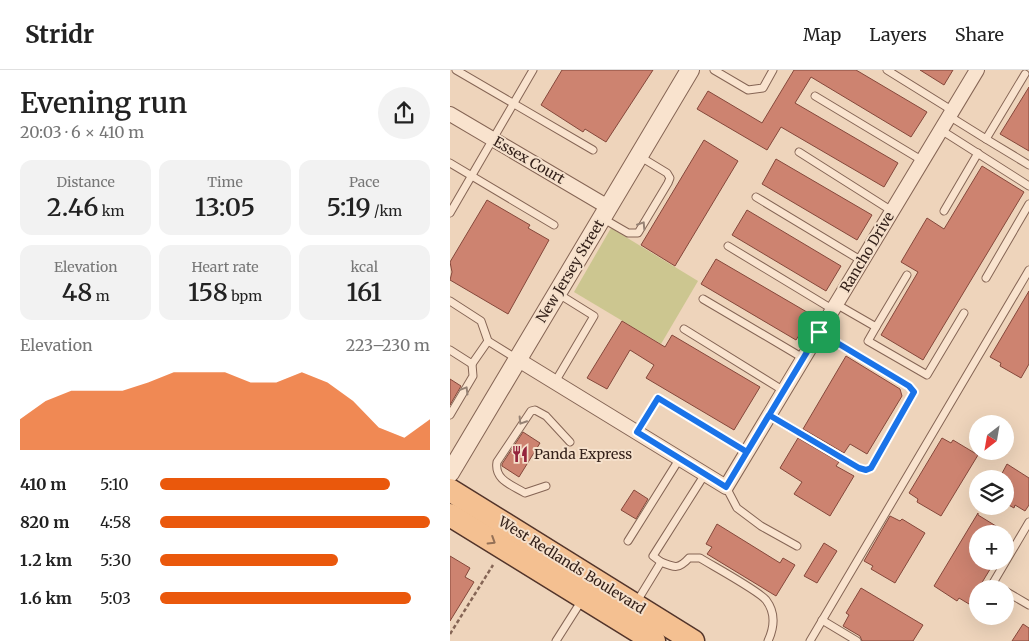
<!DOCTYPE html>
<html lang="en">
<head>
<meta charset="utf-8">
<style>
	body { margin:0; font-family:Merriweather,serif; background:#f2f2f2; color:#222; height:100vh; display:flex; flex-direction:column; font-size:19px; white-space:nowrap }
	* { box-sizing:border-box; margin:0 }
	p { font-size:16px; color:#767676 }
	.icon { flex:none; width:28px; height:28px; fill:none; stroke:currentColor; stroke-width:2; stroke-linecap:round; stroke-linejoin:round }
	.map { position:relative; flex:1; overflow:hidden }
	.panel { display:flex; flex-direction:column; background:#fff; width:450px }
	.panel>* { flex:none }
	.needle { width:32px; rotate:211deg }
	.tools { position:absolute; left:519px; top:345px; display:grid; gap:10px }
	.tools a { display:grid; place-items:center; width:45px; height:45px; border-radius:50%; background:#fff; box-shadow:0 5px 20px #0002; font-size:25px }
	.pin { position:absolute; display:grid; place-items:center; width:42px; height:42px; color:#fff; margin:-21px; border-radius:10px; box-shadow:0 2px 8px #0006 }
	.round { display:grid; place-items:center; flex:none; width:52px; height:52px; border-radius:26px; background:#f2f2f2 }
	.head { display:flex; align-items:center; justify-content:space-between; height:85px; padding:0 20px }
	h1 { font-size:28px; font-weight:600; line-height:38px }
	.figures { display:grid; grid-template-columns:repeat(3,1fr); gap:8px; height:85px; padding:5px 20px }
	.figures div { display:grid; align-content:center; border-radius:12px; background:#f2f2f2; text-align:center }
	.figures b { font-size:25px; font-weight:600 }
	.figures small { font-size:14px; font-weight:400 }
	.figures p { font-size:14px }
	.chart { height:140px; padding:10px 20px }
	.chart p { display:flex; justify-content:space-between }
	.chart svg { width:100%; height:90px; margin-top:5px; fill:#ea580c; opacity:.7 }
	ul { padding:0 20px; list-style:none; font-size:16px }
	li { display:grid; grid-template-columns:80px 60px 1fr; align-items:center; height:38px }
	li i { height:12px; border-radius:6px; background:#ea580c }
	header { display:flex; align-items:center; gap:30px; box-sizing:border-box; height:70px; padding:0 25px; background:#fff; border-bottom:1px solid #e0e0e0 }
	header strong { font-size:24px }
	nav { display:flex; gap:28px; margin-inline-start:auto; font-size:18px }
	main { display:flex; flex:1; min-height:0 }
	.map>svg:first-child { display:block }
	.green { fill:#ccc690 }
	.building { fill:#cd8370; stroke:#85483b }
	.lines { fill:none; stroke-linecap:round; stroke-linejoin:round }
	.service-casing { stroke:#856555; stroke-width:9 }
	.minor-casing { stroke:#856555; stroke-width:16 }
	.tertiary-casing { stroke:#856555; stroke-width:20 }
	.primary-casing { stroke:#52342a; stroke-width:25 }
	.path { stroke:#856555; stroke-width:2.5; stroke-dasharray:4 2.5; stroke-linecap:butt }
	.service { stroke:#f9e3ce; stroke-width:7 }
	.minor { stroke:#f9e3ce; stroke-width:14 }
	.tertiary { stroke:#f9e3ce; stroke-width:18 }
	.primary { stroke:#f4c091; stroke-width:22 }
	.oneway { stroke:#968274 }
	.oneway2 { stroke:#947056 }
	.route-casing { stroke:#fff; stroke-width:10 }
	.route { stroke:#1a73e8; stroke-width:6 }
	.labels { text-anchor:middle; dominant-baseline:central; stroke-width:4; stroke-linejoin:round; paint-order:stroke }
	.street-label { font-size:14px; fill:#34211a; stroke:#f5e0cb }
	.poi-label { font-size:14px; fill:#34211a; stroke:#f5e0cb; text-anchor:start }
</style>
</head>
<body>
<header>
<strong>Stridr</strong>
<nav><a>Map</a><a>Layers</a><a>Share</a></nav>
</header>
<main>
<section class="panel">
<div class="head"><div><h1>Evening run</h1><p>20:03 · 6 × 410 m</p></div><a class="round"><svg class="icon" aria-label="share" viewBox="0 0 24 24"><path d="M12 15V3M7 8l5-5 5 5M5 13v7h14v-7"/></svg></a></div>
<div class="figures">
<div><p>Distance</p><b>2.46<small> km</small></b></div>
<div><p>Time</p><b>13:05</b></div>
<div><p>Pace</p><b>5:19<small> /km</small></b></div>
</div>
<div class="figures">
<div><p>Elevation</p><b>48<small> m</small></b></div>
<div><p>Heart rate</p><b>158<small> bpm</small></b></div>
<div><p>kcal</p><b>161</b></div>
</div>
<div class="chart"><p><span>Elevation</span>223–230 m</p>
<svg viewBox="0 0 160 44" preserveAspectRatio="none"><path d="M0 44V29L10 20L20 15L30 15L40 15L50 11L60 6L70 6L80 6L90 11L100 11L110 6L120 11L130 20L140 33L150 38L160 29V44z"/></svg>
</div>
<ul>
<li><b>410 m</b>5:10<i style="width:85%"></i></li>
<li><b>820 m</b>4:58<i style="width:100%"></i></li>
<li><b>1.2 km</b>5:30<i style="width:66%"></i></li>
<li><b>1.6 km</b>5:03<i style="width:93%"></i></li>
</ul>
</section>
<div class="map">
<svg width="579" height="571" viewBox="0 0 579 571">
	<rect width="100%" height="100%" fill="#eed4bb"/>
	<path class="green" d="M 161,158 L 248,211 L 211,274 L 124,222 Z"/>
	<g class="building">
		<path d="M 112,0 L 203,0 L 156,72 L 135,59 L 133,62 L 91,35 Z"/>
		<path d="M 344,0 L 406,0 L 477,42 L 461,67 L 361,7 L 345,33 L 448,93 L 434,117 L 331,57 L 317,80 L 247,39 L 258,21 L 312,53 Z"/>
		<path d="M 470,0 L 503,0 L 494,15 Z"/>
		<path d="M 579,17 L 579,81 L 550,64 Z"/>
		<path d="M 254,70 L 288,91 L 225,196 L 191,175 Z"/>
		<path d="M 326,89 L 422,145 L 407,170 L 312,114 Z"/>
		<path d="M 532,96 L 574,122 L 473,290 L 431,265 L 468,202 L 451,192 L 477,148 L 494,159 Z"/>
		<path d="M 37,130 L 80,155 L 78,158 L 99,170 L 58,244 L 0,210 L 2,202 L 0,192 Z"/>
		<path d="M 297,140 L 391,196 L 376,221 L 282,165 Z"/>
		<path d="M 266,189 L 362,245 L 346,270 L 251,214 Z"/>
		<path d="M 579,221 L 579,294 L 571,308 L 550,296 L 551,293 L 540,287 Z"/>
		<path d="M 172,251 L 215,277 L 222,265 L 310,317 L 284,360 L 196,308 L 204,295 L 180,280 L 157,319 L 137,308 Z"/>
		<path d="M 396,286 L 450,319 L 452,326 L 417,384 L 400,374 L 394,383 L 353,359 Z"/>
		<path d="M 0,309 L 11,316 L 0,335 Z"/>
		<path d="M 73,362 L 90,373 L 69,407 L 52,396 L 52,394 Z"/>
		<path d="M 348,368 L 389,392 L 386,396 L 404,406 L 380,446 L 344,424 L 352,412 L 330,398 Z"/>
		<path d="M 492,368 L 501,373 L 503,370 L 528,385 L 491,446 L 467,432 L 468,429 L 459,423 Z"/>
		<path d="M 557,394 L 579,408 L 579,435 L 575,441 L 565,435 L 564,438 L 555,433 L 555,409 L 549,409 Z"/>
		<path d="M 184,420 L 198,429 L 186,449 L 171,440 Z"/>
		<path d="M 528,443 L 528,445 L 559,464 L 528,464 L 528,491 L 545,491 L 519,534 L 509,528 L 507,531 L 484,516 Z"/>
		<path d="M 440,446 L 450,451 L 452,449 L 475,463 L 445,513 L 421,499 L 423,496 L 414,491 Z"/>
		<path d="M 267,454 L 330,493 L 333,488 L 345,495 L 326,526 L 257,484 L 262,477 L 256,474 Z"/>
		<path d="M 374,473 L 387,481 L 367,513 L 354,506 Z"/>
		<path d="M 0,486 L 20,498 L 15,507 L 24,512 L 0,551 Z"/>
		<path d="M 411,518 L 473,555 L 463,571 L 412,571 L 410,566 L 393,556 L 399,545 L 396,543 Z"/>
		<path d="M 573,554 L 579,558 L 579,571 L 562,571 Z"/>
	</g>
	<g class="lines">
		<g class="service-casing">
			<g id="service">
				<path d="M 6,0 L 143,80"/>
				<path d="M 264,0 L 298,20 L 313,18 L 323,0"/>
				<path d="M 437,0 L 503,41"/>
				<path d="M 365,26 L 473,91"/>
				<path d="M 499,46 L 536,69 L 575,4"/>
				<path d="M 491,60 L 579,116"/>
				<path d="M 536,69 L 579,95"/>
				<path d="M 349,82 L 442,141"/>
				<path d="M 0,93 L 104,155"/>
				<path d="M 306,127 L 412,191"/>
				<path d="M 494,141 L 528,83"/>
				<path d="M 0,143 L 83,0"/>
				<path d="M 152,148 L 178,163 L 188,163 L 218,113 L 220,108 L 217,103 L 189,86"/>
				<path d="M 278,176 L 382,239"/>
				<path d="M 536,208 L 579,134"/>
				<path d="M 253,229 L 353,288"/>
				<path d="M 0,231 L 31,251 L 38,271 L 67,289"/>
				<path d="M 386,234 L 426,257 L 457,205"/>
				<path d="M 426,257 L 418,271 L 477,305 L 514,243"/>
				<path d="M 234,259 L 334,321"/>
				<path d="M 0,280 L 22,294 L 38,271"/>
				<path d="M 105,312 L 144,246 L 107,223"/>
				<path d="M 0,345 L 23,306 L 22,294"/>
				<path d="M 319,345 L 409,398 L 416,400 L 421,398 L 464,322 L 459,316 L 369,262"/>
				<path d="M 187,362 L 208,328 L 297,382"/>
				<path d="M 96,416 L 75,423 C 62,415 44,410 47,392 L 81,341 L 85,340 L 96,346 L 120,372"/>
				<path d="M 276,417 L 287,438 L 311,456 L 347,476"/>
				<path d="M 178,471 L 230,388"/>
				<path d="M 211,492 L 203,486 L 255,404"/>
				<path d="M 552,519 L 543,513 L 579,452"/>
				<path d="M 555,521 L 579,535"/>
				<path d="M 186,533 L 211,492 C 225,498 229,499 239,488 L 250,488 C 263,496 309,521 316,530 C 326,543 324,558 318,571"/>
				<path d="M 372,550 L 407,571"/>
				<path d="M 106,571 L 132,530"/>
				<path d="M 360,571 L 579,200"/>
			</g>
		</g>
		<g class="minor-casing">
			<g id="minor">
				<path d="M 0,44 L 158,137"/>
				<path d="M 67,289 L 276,417 L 527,0"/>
			</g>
		</g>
		<g class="tertiary-casing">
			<path id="tertiary" d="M 0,403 L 240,0"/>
		</g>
		<g class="primary-casing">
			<g id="primary">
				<path d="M 0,420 L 243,571"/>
				<path d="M 0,445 L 204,571"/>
			</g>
		</g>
		<path class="path" d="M 0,564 L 43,495"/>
		<use href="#service" class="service"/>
		<use href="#minor" class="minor"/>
		<use href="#tertiary" class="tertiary"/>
		<use href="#primary" class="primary"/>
	</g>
	<defs><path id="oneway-chevron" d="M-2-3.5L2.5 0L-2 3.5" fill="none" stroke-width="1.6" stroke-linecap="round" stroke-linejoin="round" transform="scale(1.25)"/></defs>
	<g class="oneway">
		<use href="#oneway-chevron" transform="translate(192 155) rotate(-57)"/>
		<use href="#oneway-chevron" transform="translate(15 320) rotate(-59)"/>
		<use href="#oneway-chevron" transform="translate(72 351) rotate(122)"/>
	</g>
	<use class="oneway2" href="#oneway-chevron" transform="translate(42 471) rotate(32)"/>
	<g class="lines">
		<g class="route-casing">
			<path id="route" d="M 369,262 L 297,382 L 208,328 L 187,362 L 276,417 L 319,345 L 409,398 L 416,400 L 421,398 L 464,322 L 459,316 L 369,262"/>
		</g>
		<use href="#route" class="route"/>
	</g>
	<defs>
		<g id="restaurant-bare" transform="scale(1.35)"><path d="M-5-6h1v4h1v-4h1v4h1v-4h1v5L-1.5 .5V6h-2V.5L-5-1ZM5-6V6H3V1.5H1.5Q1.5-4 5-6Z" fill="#95243d" stroke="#f5e0cb" stroke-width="2.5" paint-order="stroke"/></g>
	</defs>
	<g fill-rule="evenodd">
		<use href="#restaurant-bare" x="70" y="384"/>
	</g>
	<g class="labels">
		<g class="street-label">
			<text transform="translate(79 90) rotate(30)">Essex Court</text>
			<text transform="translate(417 182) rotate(-59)">Rancho Drive</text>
			<text transform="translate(120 201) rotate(-59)">New Jersey Street</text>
			<text transform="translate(122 495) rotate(32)">West Redlands Boulevard</text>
		</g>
		<g class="poi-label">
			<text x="84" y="384">Panda Express</text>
		</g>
	</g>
</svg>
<div class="tools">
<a><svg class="needle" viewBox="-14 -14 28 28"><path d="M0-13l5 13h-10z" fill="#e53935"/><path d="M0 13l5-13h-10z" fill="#767676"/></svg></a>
<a><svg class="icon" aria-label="layers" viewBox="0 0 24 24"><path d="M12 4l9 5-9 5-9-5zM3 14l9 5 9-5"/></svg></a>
<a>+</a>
<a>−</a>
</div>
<div class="pin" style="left:369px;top:262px;background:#1e9e55"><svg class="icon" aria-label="arrive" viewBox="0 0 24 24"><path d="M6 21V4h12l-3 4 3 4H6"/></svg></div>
</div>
</main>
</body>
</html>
